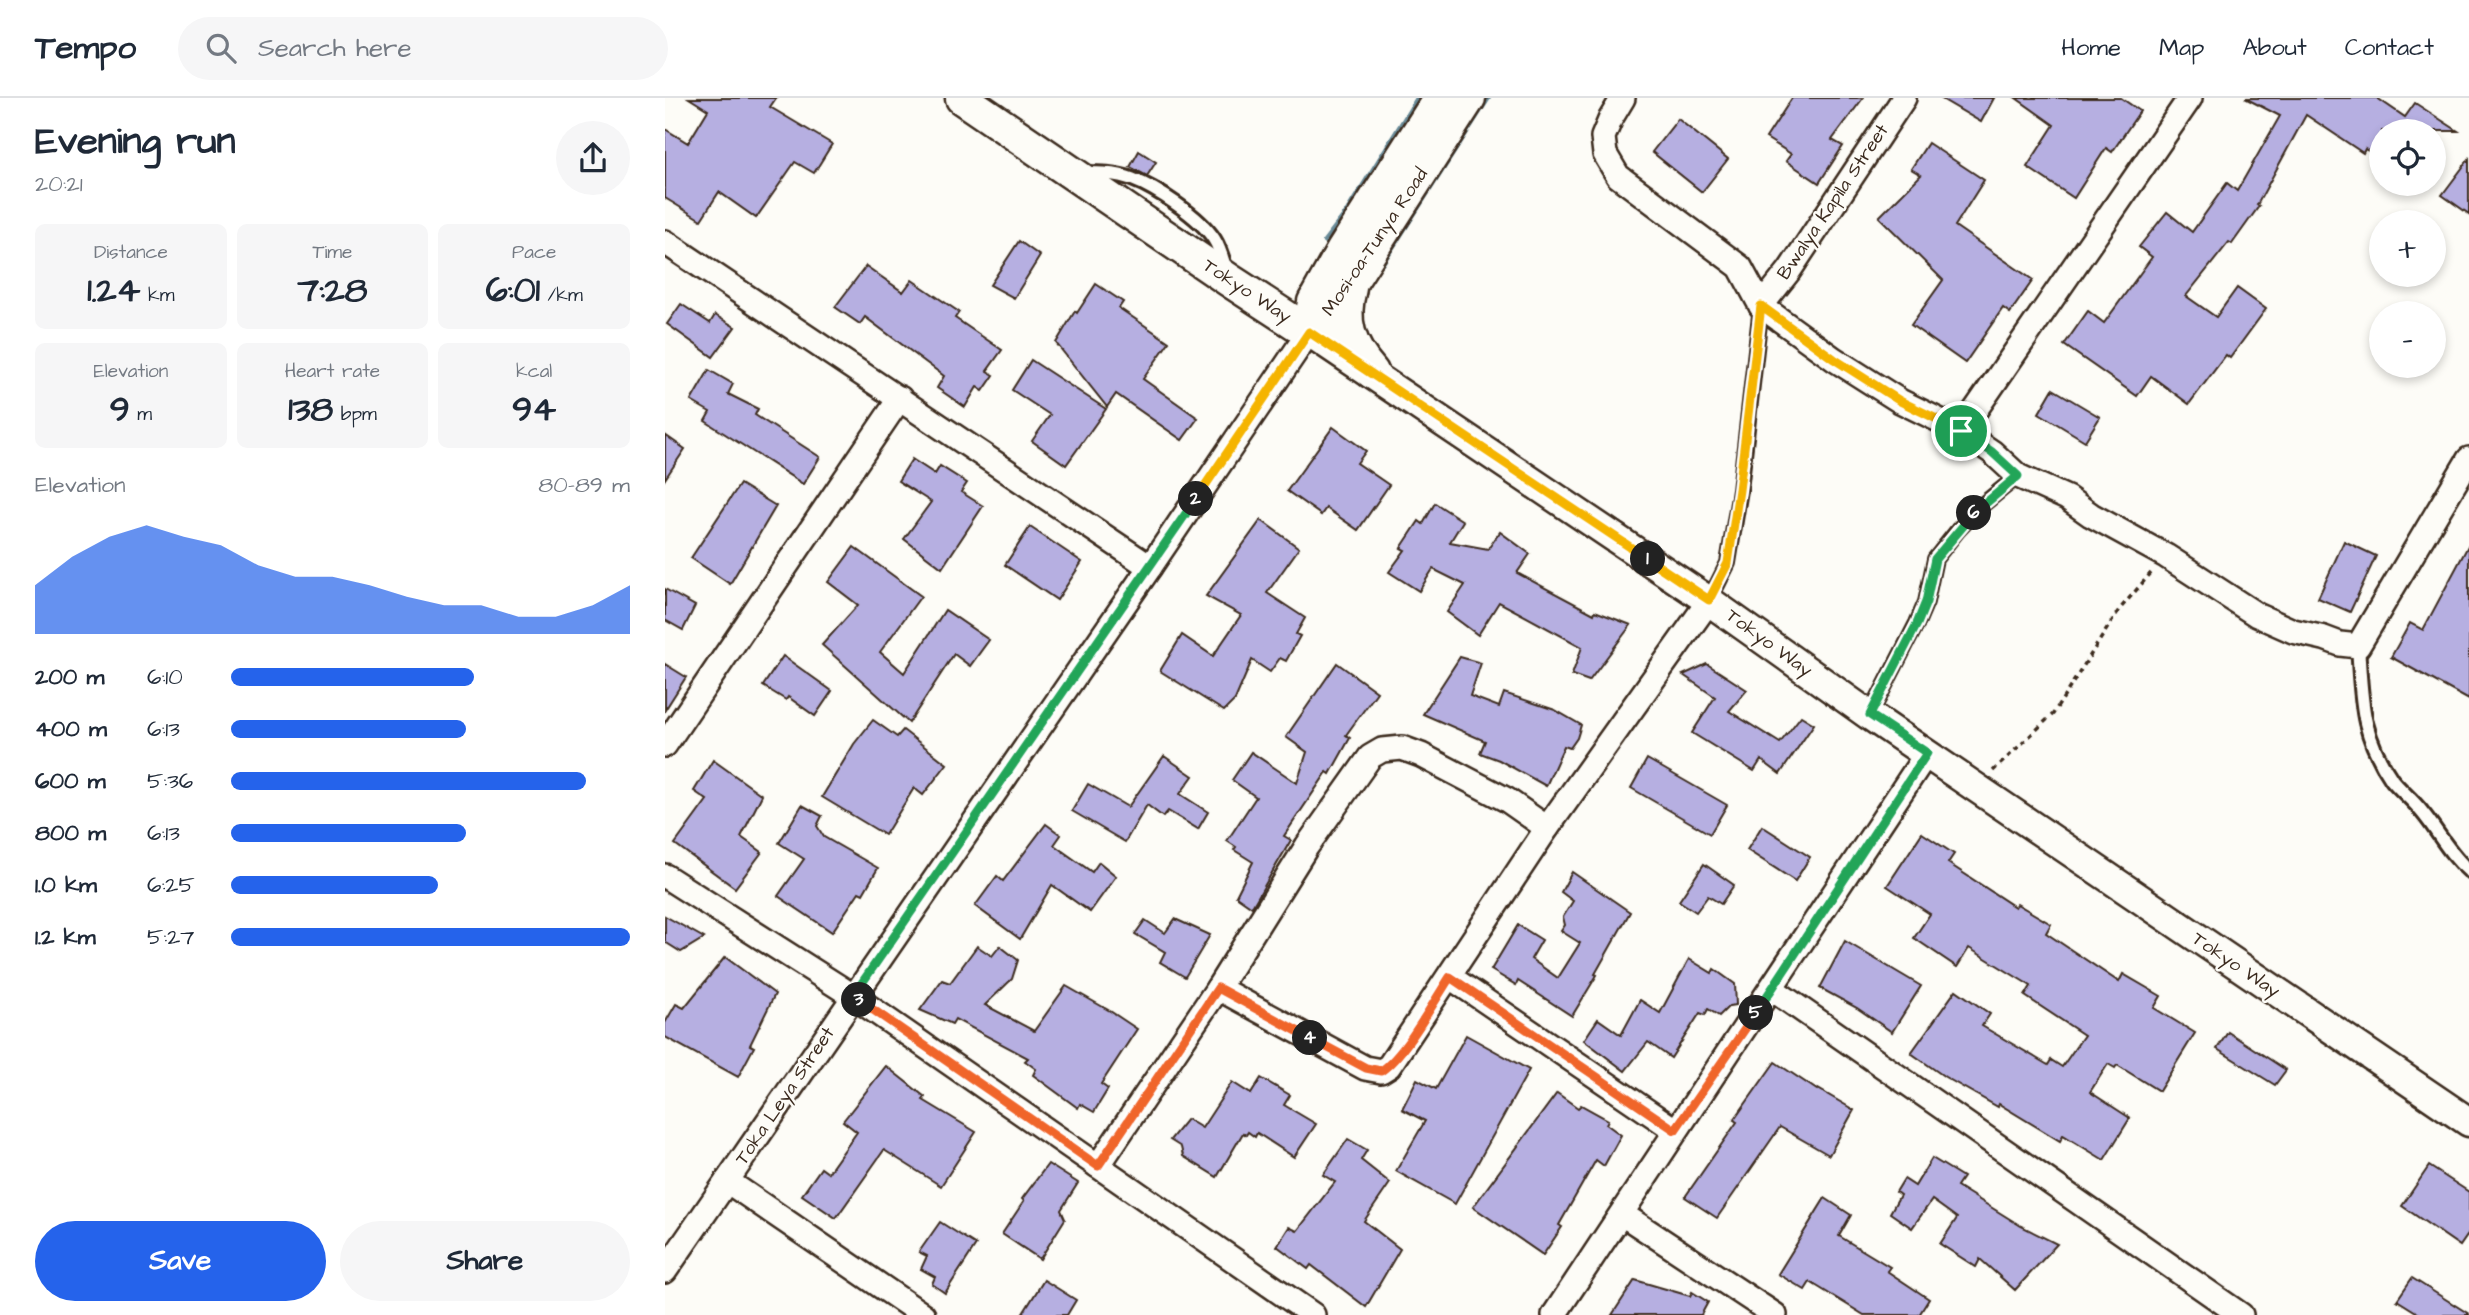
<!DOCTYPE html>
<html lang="en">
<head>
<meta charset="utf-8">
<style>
	body { margin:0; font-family:"Architects Daughter",sans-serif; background:#f6f6f7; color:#1f2937; height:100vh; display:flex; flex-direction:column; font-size:26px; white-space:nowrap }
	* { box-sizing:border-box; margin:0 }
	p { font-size:23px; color:#747a83 }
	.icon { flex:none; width:38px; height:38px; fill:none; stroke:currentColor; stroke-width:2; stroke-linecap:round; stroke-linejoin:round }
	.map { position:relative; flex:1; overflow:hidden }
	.drawer { display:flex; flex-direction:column; background:#fff; width:665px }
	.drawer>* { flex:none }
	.fabs { position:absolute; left:1704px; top:21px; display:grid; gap:14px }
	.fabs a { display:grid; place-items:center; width:77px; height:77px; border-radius:50%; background:#fff; box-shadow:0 4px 10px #0003; font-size:35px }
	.pin { position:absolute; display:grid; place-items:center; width:60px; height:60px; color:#fff; margin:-30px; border:4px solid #fff; border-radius:50%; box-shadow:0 2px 7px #0007 }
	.km { position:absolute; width:35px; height:35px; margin:-18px; border-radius:50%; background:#222; color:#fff; font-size:19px; line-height:35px; text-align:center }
	.round { display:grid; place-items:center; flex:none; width:74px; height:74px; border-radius:37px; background:#f6f6f7 }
	.summary { display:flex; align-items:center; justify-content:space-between; height:119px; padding:0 35px }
	h1 { font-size:38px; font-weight:700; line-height:52px }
	.metrics { display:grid; grid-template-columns:repeat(3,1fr); gap:10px; height:119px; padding:7px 35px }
	.metrics div { display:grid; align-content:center; border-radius:10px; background:#f6f6f7; text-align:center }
	.metrics b { font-size:35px; font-weight:700 }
	.metrics small { font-size:19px; font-weight:400 }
	.metrics p { font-size:19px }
	.chart { height:196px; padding:14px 35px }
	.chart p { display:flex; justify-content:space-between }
	.chart svg { width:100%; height:126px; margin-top:7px; fill:#2563eb; opacity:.7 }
	.action { display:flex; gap:14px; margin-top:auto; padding:14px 35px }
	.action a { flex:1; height:80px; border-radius:42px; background:#2563eb; color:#fff; font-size:28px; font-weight:700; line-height:80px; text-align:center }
	.action a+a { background:#f6f6f7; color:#1f2937 }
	ul { padding:0 35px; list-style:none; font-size:23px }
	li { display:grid; grid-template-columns:112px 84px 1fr; align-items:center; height:52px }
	li i { height:18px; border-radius:9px; background:#2563eb }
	header { display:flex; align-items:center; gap:42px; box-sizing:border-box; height:98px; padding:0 35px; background:#fff; border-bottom:2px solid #e0e1e3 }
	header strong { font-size:33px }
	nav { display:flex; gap:38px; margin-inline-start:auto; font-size:24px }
	.search { width:490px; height:63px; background:#f6f6f7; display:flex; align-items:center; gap:18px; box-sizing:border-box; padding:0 24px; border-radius:38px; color:#747a83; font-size:26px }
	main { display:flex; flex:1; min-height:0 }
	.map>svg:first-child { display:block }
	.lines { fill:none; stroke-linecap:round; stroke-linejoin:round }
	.stream { stroke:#698b98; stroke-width:6 }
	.building { fill:#b6afe1; stroke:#3b2a1e; stroke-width:2 }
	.service-casing { stroke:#3b2a1e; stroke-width:18 }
	.minor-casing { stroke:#3b2a1e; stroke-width:28 }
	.tertiary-casing { stroke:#3b2a1e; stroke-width:33 }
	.secondary-casing { stroke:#3b2a1e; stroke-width:37 }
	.path { stroke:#3b2a1e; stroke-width:3.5; stroke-dasharray:5 5; stroke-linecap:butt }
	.service { stroke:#fdfcf7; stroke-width:12 }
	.minor { stroke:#fdfcf7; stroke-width:23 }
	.tertiary { stroke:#fdfcf7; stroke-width:28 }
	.secondary { stroke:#fdfcf7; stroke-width:32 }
	.split-1-casing { stroke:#fff; stroke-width:14 }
	.split-2-casing { stroke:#fff; stroke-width:14 }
	.split-3-casing { stroke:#fff; stroke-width:14 }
	.split-4-casing { stroke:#fff; stroke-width:14 }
	.split-5-casing { stroke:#fff; stroke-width:14 }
	.split-6-casing { stroke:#fff; stroke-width:14 }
	.split-7-casing { stroke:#fff; stroke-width:14 }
	.split-1 { stroke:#f5b400; stroke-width:9 }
	.split-2 { stroke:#f5b400; stroke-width:9 }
	.split-3 { stroke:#22a559; stroke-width:9 }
	.split-4 { stroke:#f0652b; stroke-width:9 }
	.split-5 { stroke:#f0652b; stroke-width:9 }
	.split-6 { stroke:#22a559; stroke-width:9 }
	.split-7 { stroke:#22a559; stroke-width:9 }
	.labels { text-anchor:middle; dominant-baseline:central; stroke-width:5; stroke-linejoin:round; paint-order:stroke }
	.street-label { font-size:19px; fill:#3b2a1e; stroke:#fdfcf7 }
</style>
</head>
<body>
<header>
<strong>Tempo</strong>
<div class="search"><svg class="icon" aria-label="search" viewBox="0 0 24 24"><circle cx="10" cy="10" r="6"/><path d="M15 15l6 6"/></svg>Search here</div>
<nav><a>Home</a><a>Map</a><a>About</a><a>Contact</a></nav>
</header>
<main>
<section class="drawer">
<div class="summary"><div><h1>Evening run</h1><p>20:21</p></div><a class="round"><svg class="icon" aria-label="share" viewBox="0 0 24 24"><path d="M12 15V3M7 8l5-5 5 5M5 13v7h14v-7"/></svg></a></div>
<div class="metrics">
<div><p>Distance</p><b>1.24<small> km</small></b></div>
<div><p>Time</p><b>7:28</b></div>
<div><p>Pace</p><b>6:01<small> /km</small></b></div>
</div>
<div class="metrics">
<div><p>Elevation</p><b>9<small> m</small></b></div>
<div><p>Heart rate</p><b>138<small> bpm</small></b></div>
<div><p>kcal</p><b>94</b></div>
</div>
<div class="chart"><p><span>Elevation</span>80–89 m</p>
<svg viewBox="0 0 160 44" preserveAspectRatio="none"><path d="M0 44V27L10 17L20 10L30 6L40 10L50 13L60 20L70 24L80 24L90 27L100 31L110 34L120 34L130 38L140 38L150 34L160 27V44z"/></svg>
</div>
<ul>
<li><b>200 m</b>6:10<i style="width:61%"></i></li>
<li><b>400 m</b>6:13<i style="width:59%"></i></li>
<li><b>600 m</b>5:36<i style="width:89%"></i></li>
<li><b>800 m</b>6:13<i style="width:59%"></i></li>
<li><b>1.0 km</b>6:25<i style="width:52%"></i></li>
<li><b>1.2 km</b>5:27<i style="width:100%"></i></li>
</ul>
<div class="action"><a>Save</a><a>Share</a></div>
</section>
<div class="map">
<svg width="1804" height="1217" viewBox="0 0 1804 1217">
	<rect width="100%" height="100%" fill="#fdfcf7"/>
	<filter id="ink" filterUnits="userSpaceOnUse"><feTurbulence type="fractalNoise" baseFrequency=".0143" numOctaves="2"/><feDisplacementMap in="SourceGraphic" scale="14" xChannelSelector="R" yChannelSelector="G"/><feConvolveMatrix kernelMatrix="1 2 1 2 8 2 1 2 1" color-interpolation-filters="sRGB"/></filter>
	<g filter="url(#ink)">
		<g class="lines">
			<g class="stream">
				<path d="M 660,143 L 681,116 L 753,0"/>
				<path d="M 717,165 L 823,0"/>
			</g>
		</g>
		<g class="building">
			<path d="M 24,0 L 111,0 L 105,9 L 167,46 L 149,75 L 130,64 L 91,120 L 54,94 L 36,122 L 0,100 L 0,31 L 23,45 L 43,12 Z"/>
			<path d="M 1127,0 L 1198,0 L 1167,42 L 1178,48 L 1154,85 L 1121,63 L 1126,56 L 1101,40 Z"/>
			<path d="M 1275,0 L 1329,0 L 1316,24 Z"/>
			<path d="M 1351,0 L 1456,0 L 1475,13 L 1447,54 L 1441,50 L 1409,100 L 1362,69 L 1389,27 Z"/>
			<path d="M 1580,0 L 1712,0 L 1740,19 L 1750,5 L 1793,33 L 1717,33 L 1717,62 L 1700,51 L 1698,55 L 1641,17 L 1592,107 L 1594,108 L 1567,146 L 1564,144 L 1521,198 L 1551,219 L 1572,190 L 1601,211 L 1565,260 L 1561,257 L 1524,306 L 1486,278 L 1472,298 L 1399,247 L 1423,213 L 1439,225 L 1487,159 L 1474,149 L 1502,114 L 1527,134 L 1562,85 L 1572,93 L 1615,18 Z"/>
			<path d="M 1013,21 L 1063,61 L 1037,94 L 987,54 Z"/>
			<path d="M 1263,45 L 1319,82 L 1290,128 L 1368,182 L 1345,215 L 1338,210 L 1300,265 L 1246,227 L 1278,182 L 1214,119 L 1256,77 L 1246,71 Z"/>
			<path d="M 474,53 L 491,64 L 482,78 L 465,69 Z"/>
			<path d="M 1804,61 L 1804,116 L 1777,97 Z"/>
			<path d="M 354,143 L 375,158 L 349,200 L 325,187 Z"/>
			<path d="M 201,168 L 238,194 L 247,182 L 294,214 L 290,220 L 337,252 L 322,273 L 329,277 L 318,293 L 312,289 L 300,309 L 272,290 L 279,278 L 200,219 L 195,226 L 170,209 Z"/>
			<path d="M 431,186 L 458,204 L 454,210 L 504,244 L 478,281 L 533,320 L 517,342 L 451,296 L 442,309 L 391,245 L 410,213 L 412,215 Z"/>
			<path d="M 16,206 L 45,225 L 50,217 L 70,229 L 48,259 L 2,226 Z"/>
			<path d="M 366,262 L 441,311 L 401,367 L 367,343 L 385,317 L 347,292 Z"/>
			<path d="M 44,272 L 68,286 L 63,296 L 93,311 L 90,317 L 155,359 L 138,386 L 40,323 L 45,314 L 26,303 Z"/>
			<path d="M 1388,291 L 1435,319 L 1420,343 L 1374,315 Z"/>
			<path d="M 668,329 L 701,353 L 692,365 L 724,387 L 693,432 L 661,410 L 656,417 L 622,393 Z"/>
			<path d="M 0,337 L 20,351 L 0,381 Z"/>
			<path d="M 247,361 L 270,376 L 275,368 L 302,385 L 296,394 L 318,408 L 277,470 L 239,441 L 266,404 L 233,383 Z"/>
			<path d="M 75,386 L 111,408 L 65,486 L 26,460 Z"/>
			<path d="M 770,405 L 798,423 L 785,444 L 823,451 L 835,434 L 865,456 L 852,475 L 929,516 L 930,513 L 966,527 L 924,583 L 907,577 L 917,549 L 834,504 L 813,537 L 782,514 L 800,487 L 768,471 L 754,493 L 724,474 L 740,452 L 736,450 L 754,423 L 758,426 Z"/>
			<path d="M 596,422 L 634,450 L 602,495 L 640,520 L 631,536 L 635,538 L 621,563 L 615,560 L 605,574 L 587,562 L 570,602 L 559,613 L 495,573 L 517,537 L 548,558 L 576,517 L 541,498 Z"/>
			<path d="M 365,429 L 417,464 L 392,502 L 340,467 Z"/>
			<path d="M 1679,443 L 1711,458 L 1685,514 L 1653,500 Z"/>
			<path d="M 1804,446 L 1804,602 L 1726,559 L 1745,525 L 1758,532 Z"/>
			<path d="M 189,449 L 256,498 L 215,554 L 239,575 L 280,512 L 324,542 L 305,568 L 289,556 L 244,625 L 157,547 L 193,507 L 163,484 Z"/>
			<path d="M 0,491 L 30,508 L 18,532 L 0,522 Z"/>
			<path d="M 118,558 L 167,593 L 150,618 L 123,599 L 121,602 L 98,588 Z"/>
			<path d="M 795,559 L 816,565 L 805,598 L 834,609 L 839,595 L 890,612 L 916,627 L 912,640 L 905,650 L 899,648 L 881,688 L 834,662 L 815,655 L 820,643 L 758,616 Z"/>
			<path d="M 672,565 L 712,594 L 681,637 L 685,640 L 665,676 L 662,674 L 619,738 L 626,742 L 587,809 L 571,798 L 588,764 L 569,752 L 571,749 L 562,743 L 591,699 L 567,682 L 586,654 L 632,685 L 642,654 L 621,639 Z"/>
			<path d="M 0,566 L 21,579 L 0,612 Z"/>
			<path d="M 1042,566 L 1082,592 L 1064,613 L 1115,645 L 1136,618 L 1149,626 L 1115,676 L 1096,662 L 1089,673 L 1027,635 L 1050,599 L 1018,577 Z"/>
			<path d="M 208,622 L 232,639 L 238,632 L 282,666 L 258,697 L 249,690 L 220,737 L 157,699 L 189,646 Z"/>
			<path d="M 499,658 L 528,678 L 515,696 L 543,714 L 533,731 L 503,713 L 498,719 L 482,707 L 460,744 L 407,713 L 423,686 L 463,709 Z"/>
			<path d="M 982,661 L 1062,707 L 1045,736 L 966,690 Z"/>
			<path d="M 48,662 L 97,697 L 76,739 L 97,754 L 70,790 L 10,746 L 42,702 L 29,693 Z"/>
			<path d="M 137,707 L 157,718 L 152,728 L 159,739 L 213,770 L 198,796 L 194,794 L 167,834 L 113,798 L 139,761 L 114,745 Z"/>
			<path d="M 381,726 L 396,737 L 389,747 L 427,774 L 434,764 L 451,778 L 425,814 L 387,787 L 355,841 L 310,808 L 332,778 L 338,783 Z"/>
			<path d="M 1097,728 L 1145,759 L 1130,783 L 1082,752 Z"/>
			<path d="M 1257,735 L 1289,756 L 1283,765 L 1350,809 L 1352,806 L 1386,826 L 1381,835 L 1454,884 L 1458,876 L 1496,898 L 1489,910 L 1530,935 L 1494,993 L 1452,967 L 1450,970 L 1443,966 L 1425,994 L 1465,1020 L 1439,1062 L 1398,1037 L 1395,1043 L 1334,1006 L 1333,1009 L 1280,979 L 1246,955 L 1291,892 L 1325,916 L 1317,928 L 1383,967 L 1386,962 L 1397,969 L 1419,937 L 1360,898 L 1366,888 L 1304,850 L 1292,869 L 1249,840 L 1265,816 L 1222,788 Z"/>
			<path d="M 1039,766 L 1069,787 L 1056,806 L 1043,798 L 1031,814 L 1014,803 Z"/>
			<path d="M 907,774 L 965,814 L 930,876 L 932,877 L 907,918 L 853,883 L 851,887 L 826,872 L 853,827 L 877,842 L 866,861 L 893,880 L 915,845 L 896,833 L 900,827 L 898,819 L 908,803 L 896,794 Z"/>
			<path d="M 0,818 L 39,840 L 16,854 L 0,844 Z"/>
			<path d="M 510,821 L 545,837 L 520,879 L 495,864 L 500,854 L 470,836 L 480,822 L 500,835 Z"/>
			<path d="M 1180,843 L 1256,888 L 1227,934 L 1192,910 L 1155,890 Z"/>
			<path d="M 312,848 L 327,858 L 335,848 L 353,862 L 347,881 L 320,907 L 369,933 L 401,888 L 445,913 L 472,931 L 436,986 L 443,991 L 429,1014 L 415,1006 L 413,1010 L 368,977 L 371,971 L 360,963 L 363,960 L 290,921 L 287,926 L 255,912 L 277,882 L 285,885 Z"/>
			<path d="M 60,859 L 110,896 L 85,947 L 89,949 L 73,979 L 0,939 L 0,925 L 11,906 L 19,910 Z"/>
			<path d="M 1024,861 L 1047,875 L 1049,871 L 1070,886 L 1071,907 L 1064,908 L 1054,918 L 1043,911 L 1040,917 L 1035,915 L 1006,960 L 983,944 L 960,973 L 919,942 L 933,921 L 956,937 L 975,902 L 995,915 Z"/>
			<path d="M 1563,934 L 1621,972 L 1610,987 L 1552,951 Z"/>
			<path d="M 801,937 L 864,972 L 790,1106 L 731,1073 L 760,1023 L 737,1011 L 752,981 L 771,991 Z"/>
			<path d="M 1110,964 L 1152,992 L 1153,991 L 1189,1012 L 1164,1057 L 1115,1029 L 1052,1120 L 1020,1099 L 1072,1024 L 1069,1022 Z"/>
			<path d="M 221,968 L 260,999 L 258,1002 L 311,1034 L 276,1088 L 219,1052 L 171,1120 L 137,1097 L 156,1070 L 163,1075 L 192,1034 L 178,1023 Z"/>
			<path d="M 596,980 L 625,997 L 619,1007 L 651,1026 L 629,1059 L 592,1035 L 590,1039 L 583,1034 L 581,1037 L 578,1035 L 552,1079 L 518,1058 L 516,1049 L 505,1042 L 522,1021 L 537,1030 L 567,984 L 586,996 Z"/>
			<path d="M 892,995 L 913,1010 L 916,1007 L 943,1022 L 941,1026 L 956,1037 L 939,1068 L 931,1062 L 894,1127 L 897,1129 L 878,1157 L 808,1109 Z"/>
			<path d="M 683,1041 L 702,1052 L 696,1062 L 725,1085 L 699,1123 L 735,1151 L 701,1209 L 646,1167 L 643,1171 L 612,1148 L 624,1129 L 632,1133 L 670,1084 L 658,1077 Z"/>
			<path d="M 1267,1060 L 1298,1079 L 1292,1088 L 1356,1128 L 1392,1146 L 1350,1192 L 1315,1161 L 1311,1169 L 1275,1146 L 1292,1120 L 1267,1102 L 1247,1130 L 1225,1115 L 1235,1097 L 1231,1094 L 1239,1081 L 1250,1088 Z"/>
			<path d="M 383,1066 L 413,1085 L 396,1112 L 400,1121 L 375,1161 L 337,1136 L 359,1103 L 357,1101 Z"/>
			<path d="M 1764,1068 L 1804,1094 L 1804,1135 L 1795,1148 L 1737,1108 Z"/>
			<path d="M 1160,1100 L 1186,1117 L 1174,1138 L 1225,1169 L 1222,1173 L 1264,1201 L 1254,1217 L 1199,1217 L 1145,1184 L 1140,1192 L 1113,1176 Z"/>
			<path d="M 275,1124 L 311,1147 L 280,1195 L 267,1186 L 270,1179 L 256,1171 L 262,1158 L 254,1154 Z"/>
			<path d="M 1747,1180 L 1804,1216 L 1804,1217 L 1756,1217 L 1732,1202 Z"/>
			<path d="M 379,1182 L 411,1202 L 402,1217 L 357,1217 Z"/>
			<path d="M 970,1182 L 1025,1198 L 1027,1194 L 1043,1204 L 1036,1217 L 947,1217 Z"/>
		</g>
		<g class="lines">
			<g class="service-casing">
				<g id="service">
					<path d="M 418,75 C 434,75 451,75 467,81 C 491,90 535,119 549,141 C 555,150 558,162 561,172"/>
					<path d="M 1044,503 L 1063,465 L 1075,392 L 1096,208"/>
					<path d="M 1693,548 C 1697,602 1695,635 1727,682 C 1736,693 1748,702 1757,714 C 1773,733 1784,756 1804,773"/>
					<path d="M 1205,617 L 1252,525 L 1261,504 L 1270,461 L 1293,432 L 1316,408 L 1353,378"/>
				</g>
			</g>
			<g class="minor-casing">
				<g id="minor">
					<path d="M 958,0 L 946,20 L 938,39 L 940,56 L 953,78 L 1075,169 L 1096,208 L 1169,261 L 1235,303 L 1296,333 L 1327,354 L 1353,378 L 1402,400 L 1426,417 L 1501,458 L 1592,517 L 1628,533 L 1659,540 L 1675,546 L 1693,548 L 1804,361"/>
					<path d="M 0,144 L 485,469"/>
					<path d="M 1096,208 L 1124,173 L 1239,0"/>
					<path d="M 1296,333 L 1525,0"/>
					<path d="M 0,647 L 235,300"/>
					<path d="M 0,778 L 188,898 L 648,1217"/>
					<path d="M 785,879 L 1010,1032"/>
					<path d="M 553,890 L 700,970 L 716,973 L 724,968 L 882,730 L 1044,503"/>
					<path d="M 1107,891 L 1576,1217"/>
					<path d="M 433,1068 L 553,890 L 642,748 L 705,659 L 717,652 L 737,650 L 756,657 L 842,702 L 882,730"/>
					<path d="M 62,1083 L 258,1217"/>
					<path d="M 957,1116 L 1110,1217"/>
					<path d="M 0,1173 L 485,469 L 644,234"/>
					<path d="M 889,1217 L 1262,655"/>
				</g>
			</g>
			<g class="tertiary-casing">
				<path id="tertiary" d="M 644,234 L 1044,503 L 1204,617 L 1804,1024"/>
			</g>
			<g class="secondary-casing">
				<g id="secondary">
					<path d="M 297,0 L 564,182 L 644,234"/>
					<path d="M 685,190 C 676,223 684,248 707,274"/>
					<path d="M 646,222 L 649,204 L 678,152 L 775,0"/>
					<path d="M 644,234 L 664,218 L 804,0"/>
				</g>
			</g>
			<path class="path" d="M 1328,673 L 1388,616 L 1454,512 L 1486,475"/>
			<use href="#service" class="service"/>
			<use href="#minor" class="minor"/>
			<use href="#tertiary" class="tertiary"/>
			<use href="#secondary" class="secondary"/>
		</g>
	</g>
	<g class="lines" filter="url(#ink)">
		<g class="split-1-casing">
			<path id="split-1" d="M 983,461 L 1044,502 L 1063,465 L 1074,392 L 1096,208 L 1169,261 L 1235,303 L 1296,333"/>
		</g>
		<g class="split-2-casing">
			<path id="split-2" d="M 531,401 L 644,234 L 983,461"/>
		</g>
		<g class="split-3-casing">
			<path id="split-3" d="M 194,902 L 188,898 L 531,401"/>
		</g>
		<g class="split-4-casing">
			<path id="split-4" d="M 194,902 L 433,1068 L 553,890 L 645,940"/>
		</g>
		<g class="split-5-casing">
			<path id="split-5" d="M 645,940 L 701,970 L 716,973 C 740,957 768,905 785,879 L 1010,1032 L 1091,915"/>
		</g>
		<g class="split-6-casing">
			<path id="split-6" d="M 1091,915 L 1262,655 L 1205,617 L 1252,526 L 1261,504 L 1270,461 L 1309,415"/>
		</g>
		<g class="split-7-casing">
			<path id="split-7" d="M 1296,333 L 1327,354 L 1353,378 L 1309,415"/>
		</g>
		<use href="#split-1" class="split-1"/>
		<use href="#split-2" class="split-2"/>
		<use href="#split-3" class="split-3"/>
		<use href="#split-4" class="split-4"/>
		<use href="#split-5" class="split-5"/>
		<use href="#split-6" class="split-6"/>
		<use href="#split-7" class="split-7"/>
	</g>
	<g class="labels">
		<g class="street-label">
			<text transform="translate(1168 104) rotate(-56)">Bwalya Kapila Street</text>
			<text transform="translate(710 144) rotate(-56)">Mosi-oa-Tunya Road</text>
			<text transform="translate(582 193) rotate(33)">Tokyo Way</text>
			<text transform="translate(1104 545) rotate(36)">Tokyo Way</text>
			<text transform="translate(1571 867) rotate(34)">Tokyo Way</text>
			<text transform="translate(120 998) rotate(-56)">Toka Leya Street</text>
		</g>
	</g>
</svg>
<div class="fabs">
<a><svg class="icon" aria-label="locate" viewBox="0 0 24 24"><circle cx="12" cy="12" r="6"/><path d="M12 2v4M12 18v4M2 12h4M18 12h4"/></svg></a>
<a>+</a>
<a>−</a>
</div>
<div class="pin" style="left:1296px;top:333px;background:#1e9e55"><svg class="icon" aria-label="arrive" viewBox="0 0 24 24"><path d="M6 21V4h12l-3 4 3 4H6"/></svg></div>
<b class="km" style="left:983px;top:461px">1</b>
<b class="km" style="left:531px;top:401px">2</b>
<b class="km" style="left:194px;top:902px">3</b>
<b class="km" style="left:645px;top:940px">4</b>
<b class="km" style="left:1091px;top:915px">5</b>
<b class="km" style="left:1309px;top:415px">6</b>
</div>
</main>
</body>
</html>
